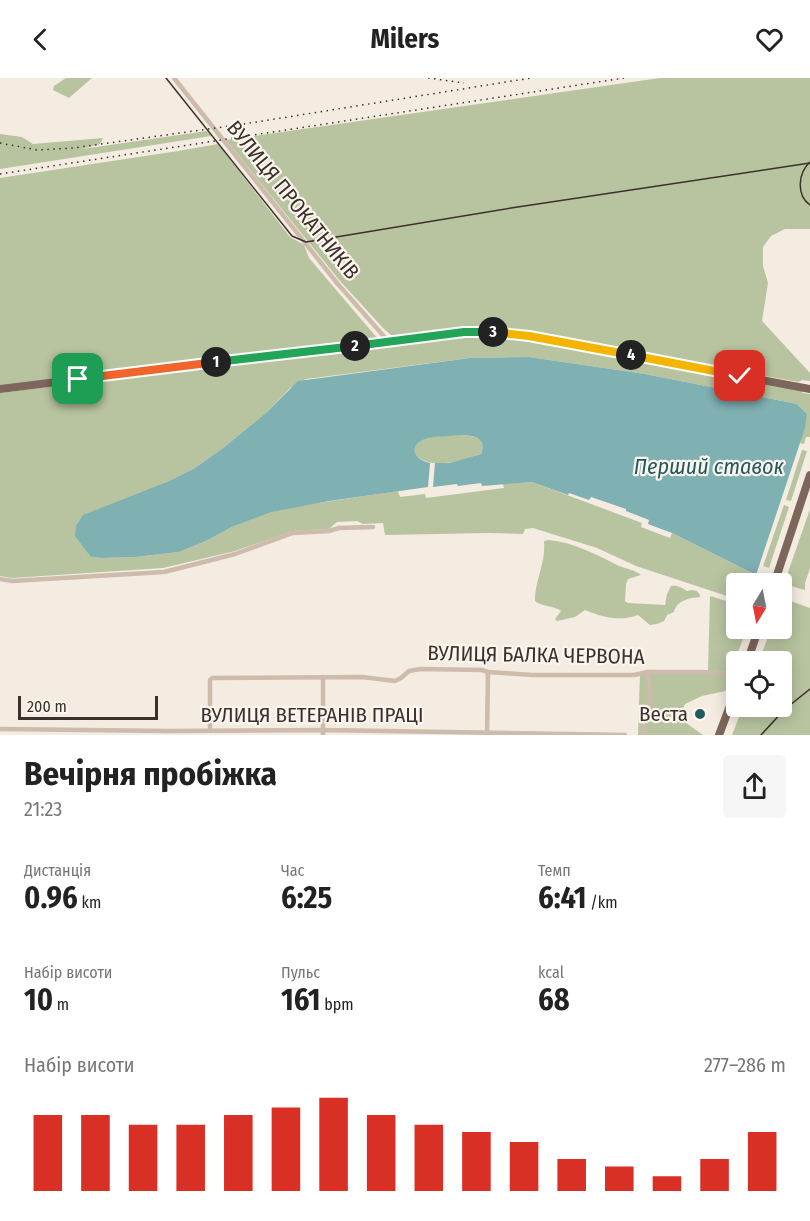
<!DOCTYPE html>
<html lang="uk">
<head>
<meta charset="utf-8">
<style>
	body { margin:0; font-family:"Fira Sans Condensed",sans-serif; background:#f6f6f6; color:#222; height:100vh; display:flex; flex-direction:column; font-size:22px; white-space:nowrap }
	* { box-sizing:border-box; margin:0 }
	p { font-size:20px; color:#767676 }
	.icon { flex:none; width:33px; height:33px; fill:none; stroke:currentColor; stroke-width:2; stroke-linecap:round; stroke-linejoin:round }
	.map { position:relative; height:657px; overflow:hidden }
	.panel { display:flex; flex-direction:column; background:#fff; flex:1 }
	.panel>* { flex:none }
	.needle { width:39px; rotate:190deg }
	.tools { position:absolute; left:726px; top:495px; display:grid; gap:12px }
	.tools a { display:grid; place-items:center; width:66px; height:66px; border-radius:6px; background:#fff; box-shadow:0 3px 15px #0003; font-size:30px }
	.scale { position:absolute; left:18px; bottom:15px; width:140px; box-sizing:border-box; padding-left:6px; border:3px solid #3b302b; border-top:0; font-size:16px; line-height:21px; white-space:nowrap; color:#3b302b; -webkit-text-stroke:4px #fbf5ee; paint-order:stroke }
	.pin { position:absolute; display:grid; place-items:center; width:51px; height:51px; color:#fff; margin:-26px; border-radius:12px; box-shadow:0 3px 9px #0006 }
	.km { position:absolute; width:30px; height:30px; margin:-15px; border-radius:50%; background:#222; color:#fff; font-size:16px; line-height:30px; text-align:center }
	.round { display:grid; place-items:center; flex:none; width:63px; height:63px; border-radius:6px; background:#f6f6f6 }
	.headline { display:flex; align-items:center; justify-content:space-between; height:102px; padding:0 24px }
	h1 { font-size:33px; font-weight:700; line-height:45px }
	.stats { display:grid; grid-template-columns:repeat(3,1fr); gap:9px; height:102px; padding:6px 24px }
	.stats div { display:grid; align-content:center }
	.stats b { font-size:30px; font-weight:700 }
	.stats small { font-size:16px; font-weight:400 }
	.stats p { font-size:16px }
	.chart { height:168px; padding:12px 24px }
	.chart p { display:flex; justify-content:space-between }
	.chart svg { width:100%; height:108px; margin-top:6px; stroke:#d93025; stroke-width:6 }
	header { display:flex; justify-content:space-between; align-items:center; height:78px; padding:0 24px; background:#fff; font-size:27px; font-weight:700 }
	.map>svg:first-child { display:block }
	.green { fill:#b8c4a0 }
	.water { fill:#7fb0b2 }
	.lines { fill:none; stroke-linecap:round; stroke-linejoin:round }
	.street { stroke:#cdbbac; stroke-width:4.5 }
	.primary { stroke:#7d675c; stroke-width:8 }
	.tram { stroke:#3b302b; stroke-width:1.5 }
	.rail { stroke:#3b302b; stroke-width:1.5; stroke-dasharray:1.5 4.5; stroke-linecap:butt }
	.split-1-casing { stroke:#fff; stroke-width:12 }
	.split-2-casing { stroke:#fff; stroke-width:12 }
	.split-3-casing { stroke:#fff; stroke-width:12 }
	.split-4-casing { stroke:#fff; stroke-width:12 }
	.split-5-casing { stroke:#fff; stroke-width:12 }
	.split-1 { stroke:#f0652b; stroke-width:8 }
	.split-2 { stroke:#22a559; stroke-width:8 }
	.split-3 { stroke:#22a559; stroke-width:8 }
	.split-4 { stroke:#f5b400; stroke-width:8 }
	.split-5 { stroke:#f5b400; stroke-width:8 }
	.poi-dot { fill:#1f5a5e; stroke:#fbf5ee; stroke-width:2 }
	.labels { text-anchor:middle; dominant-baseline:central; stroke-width:4.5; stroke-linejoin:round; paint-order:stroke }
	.street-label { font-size:21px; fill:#3b302b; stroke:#fbf5ee }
	.poi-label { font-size:21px; fill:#3b302b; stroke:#fbf5ee; text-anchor:end }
	.water-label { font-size:22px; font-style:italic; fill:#1f5a5e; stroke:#fbf5ee }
</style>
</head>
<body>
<header><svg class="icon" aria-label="back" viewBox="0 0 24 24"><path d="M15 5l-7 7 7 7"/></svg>Milers<svg class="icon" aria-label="heart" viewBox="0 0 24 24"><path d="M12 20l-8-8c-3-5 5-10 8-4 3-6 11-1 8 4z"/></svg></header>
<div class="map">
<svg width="810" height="657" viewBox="0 0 810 657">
	<rect width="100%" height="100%" fill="#f4ebe1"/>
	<g class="green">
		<path d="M 66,0 L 92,0 L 69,20 L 53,12 L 54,8 Z"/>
		<path d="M 660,0 L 810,0 L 810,151 L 785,151 L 771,158 L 763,169 L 763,188 L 768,205 L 762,243 L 810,295 L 810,303 L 802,302 L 799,304 L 529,256 L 399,259 L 391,257 L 384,251 L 340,203 L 226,62 Z"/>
		<path d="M 207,53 L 211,58 L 0,91 L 0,56 L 22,59 L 33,66 L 103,60 L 100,66 L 82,71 Z"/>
		<path d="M 218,66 L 290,159 L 304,167 L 309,180 L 378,261 L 0,308 L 0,100 L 178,73 Z"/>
		<path d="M 465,258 L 487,258 L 528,262 L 800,312 L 803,315 L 810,316 L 810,359 L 806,359 L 804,366 L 800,365 L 807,336 L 797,326 L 645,296 L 529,279 L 470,280 L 306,301 L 290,310 L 267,334 L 223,370 L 195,390 L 167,404 L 91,479 L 101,480 L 135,479 L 179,474 L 206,463 L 232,449 L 272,434 L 298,428 L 398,413 L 400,419 L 425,416 L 426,420 L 504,410 L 503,406 L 532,404 L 642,445 L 641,449 L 670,460 L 672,455 L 756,497 L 756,505 L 736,506 L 736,521 L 636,488 L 597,470 L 533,450 L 525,451 L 523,456 L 489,455 L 385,457 L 383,445 L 363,446 L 357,443 L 337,444 L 329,451 L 293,453 L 235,473 L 163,490 L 12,500 L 0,498 L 0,315 Z"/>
		<path d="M 459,357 C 472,358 487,358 481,376 C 465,380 450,387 434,385 C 418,384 404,369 426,360 C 436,357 448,358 459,357 Z"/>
		<path d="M 802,372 L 807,373 L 791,423 L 786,422 Z"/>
		<path d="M 784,427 L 789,429 L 769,490 L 763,488 Z"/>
		<path d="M 810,431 L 810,490 L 805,505 L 805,512 L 784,506 Z"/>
		<path d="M 548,462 C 574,464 597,477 619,488 C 627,491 635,492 641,497 L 628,501 L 626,506 L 625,523 L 628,525 L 665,527 L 667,516 L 671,508 C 678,507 682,510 687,513 L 692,512 L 697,513 L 700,517 L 700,519 C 689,520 677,522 674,534 L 667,537 L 664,543 L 657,546 L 650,547 L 638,537 C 620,544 602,539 585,532 L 575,539 L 557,543 L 555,541 L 561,533 C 553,527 542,529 535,523 C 535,502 546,485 544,463 Z"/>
		<path d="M 710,518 L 736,526 L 736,550 L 747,551 L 730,594 L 708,593 Z"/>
		<path d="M 782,520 L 810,530 L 810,657 L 732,657 L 743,629 L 782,628 L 782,584 L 759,583 L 771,551 L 782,550 Z"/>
		<path d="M 640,596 L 730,596 L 730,612 L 702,618 L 685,626 L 679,640 L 703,657 L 638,657 Z"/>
	</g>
	<path class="water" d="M 529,279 L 645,296 L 797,326 L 807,336 L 805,350 L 756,497 L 672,455 L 648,446 L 649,442 L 626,433 L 626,431 L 591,419 L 589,422 L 569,415 L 568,417 L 532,404 L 482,408 L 481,405 L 458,408 L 457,406 L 433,409 L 435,385 L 449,385 L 481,376 C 489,354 462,357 449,358 C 441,359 433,358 425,361 C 407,368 415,382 430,385 L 428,409 L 329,423 L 272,434 L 232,449 L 206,463 L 179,474 L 135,479 L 101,480 L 91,479 L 75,458 L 76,448 L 83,437 L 167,404 L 195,390 L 223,370 L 267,334 L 298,303 L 470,280 Z"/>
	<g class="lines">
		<g class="street">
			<path d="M 174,0 L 337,205 L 388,263"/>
			<path d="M 0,501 L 12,503 L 164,494 L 235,476 L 293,455 L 329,453 L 339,450 L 373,449"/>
			<path d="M 0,651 L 169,653 L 323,652 L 625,657"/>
			<path d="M 210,653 L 210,602 L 212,600 L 362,599 L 395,603 L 401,600 L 409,593 L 420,591 L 482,592 L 488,594 L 532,597 L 634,597 L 648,594 L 702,594 L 730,596 L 736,598"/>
			<path d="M 323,657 L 323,599"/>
			<path d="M 487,657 L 488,594"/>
			<path d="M 643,657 L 650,620 L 648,594"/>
		</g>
		<g class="primary">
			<path d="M 0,311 L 464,254 L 488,254 L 529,258 L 810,311"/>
			<path d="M 774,506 L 810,397"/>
			<path d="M 747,584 L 759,550"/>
			<path d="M 719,657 L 736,612"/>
		</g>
		<g class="tram">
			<path d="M 166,0 L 292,158 L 306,164 L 511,130 L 810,85"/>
			<path d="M 810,84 C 798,95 796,117 810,127"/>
			<path d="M 761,657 L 785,631 L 810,611"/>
		</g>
		<g class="rail">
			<path d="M 428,0 L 464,5"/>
			<path d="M 0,65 L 37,72 L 73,70 L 244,46 L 531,0"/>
			<path d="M 0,96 L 624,0"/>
		</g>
	</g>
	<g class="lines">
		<g class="split-1-casing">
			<path id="split-1" d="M 78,301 L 216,284"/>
		</g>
		<g class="split-2-casing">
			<path id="split-2" d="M 216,284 L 355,268"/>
		</g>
		<g class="split-3-casing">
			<path id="split-3" d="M 355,268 L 464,254 L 493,254"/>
		</g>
		<g class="split-4-casing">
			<path id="split-4" d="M 493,254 L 529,258 L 631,277"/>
		</g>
		<g class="split-5-casing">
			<path id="split-5" d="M 631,277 L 740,298"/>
		</g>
		<use href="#split-1" class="split-1"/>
		<use href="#split-2" class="split-2"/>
		<use href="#split-3" class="split-3"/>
		<use href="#split-4" class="split-4"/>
		<use href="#split-5" class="split-5"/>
	</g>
	<circle class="poi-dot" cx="700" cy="636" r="6"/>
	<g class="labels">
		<g class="street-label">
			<text transform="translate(293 122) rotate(51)">ВУЛИЦЯ ПРОКАТНИКІВ</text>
			<text transform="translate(536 577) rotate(1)">ВУЛИЦЯ БАЛКА ЧЕРВОНА</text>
			<text x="312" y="637">ВУЛИЦЯ ВЕТЕРАНІВ ПРАЦІ</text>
		</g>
		<g class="poi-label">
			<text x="688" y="636">Веста</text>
		</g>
		<g class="water-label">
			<text x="709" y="388">Перший ставок</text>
		</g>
	</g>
</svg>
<div class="tools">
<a><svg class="needle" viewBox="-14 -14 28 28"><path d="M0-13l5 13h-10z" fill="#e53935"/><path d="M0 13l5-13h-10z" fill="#767676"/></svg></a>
<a><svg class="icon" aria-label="locate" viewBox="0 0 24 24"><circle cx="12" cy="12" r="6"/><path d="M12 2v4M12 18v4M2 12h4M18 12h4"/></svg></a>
</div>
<div class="scale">200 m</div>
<div class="pin" style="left:78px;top:301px;background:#1e9e55"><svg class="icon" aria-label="arrive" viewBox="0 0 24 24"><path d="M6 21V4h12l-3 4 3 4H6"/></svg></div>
<div class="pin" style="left:740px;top:298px;background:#d93025"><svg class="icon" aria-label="check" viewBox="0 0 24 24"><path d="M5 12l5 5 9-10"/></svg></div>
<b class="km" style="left:216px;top:284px">1</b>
<b class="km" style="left:355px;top:268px">2</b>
<b class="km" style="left:493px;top:254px">3</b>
<b class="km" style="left:631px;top:277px">4</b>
</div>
<section class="panel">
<div class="headline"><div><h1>Вечірня пробіжка</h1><p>21:23</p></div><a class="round"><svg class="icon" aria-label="share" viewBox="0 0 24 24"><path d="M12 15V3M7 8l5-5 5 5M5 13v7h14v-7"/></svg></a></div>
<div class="stats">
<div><p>Дистанція</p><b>0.96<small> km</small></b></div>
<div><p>Час</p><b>6:25</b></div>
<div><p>Темп</p><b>6:41<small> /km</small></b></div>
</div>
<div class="stats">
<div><p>Набір висоти</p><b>10<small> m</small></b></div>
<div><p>Пульс</p><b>161<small> bpm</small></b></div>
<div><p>kcal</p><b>68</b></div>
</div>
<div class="chart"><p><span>Набір висоти</span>277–286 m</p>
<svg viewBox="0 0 160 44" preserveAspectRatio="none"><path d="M5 44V13M15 44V13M25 44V17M35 44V17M45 44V13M55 44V10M65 44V6M75 44V13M85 44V17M95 44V20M105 44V24M115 44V31M125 44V34M135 44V38M145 44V31M155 44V20"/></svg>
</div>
</section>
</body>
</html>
